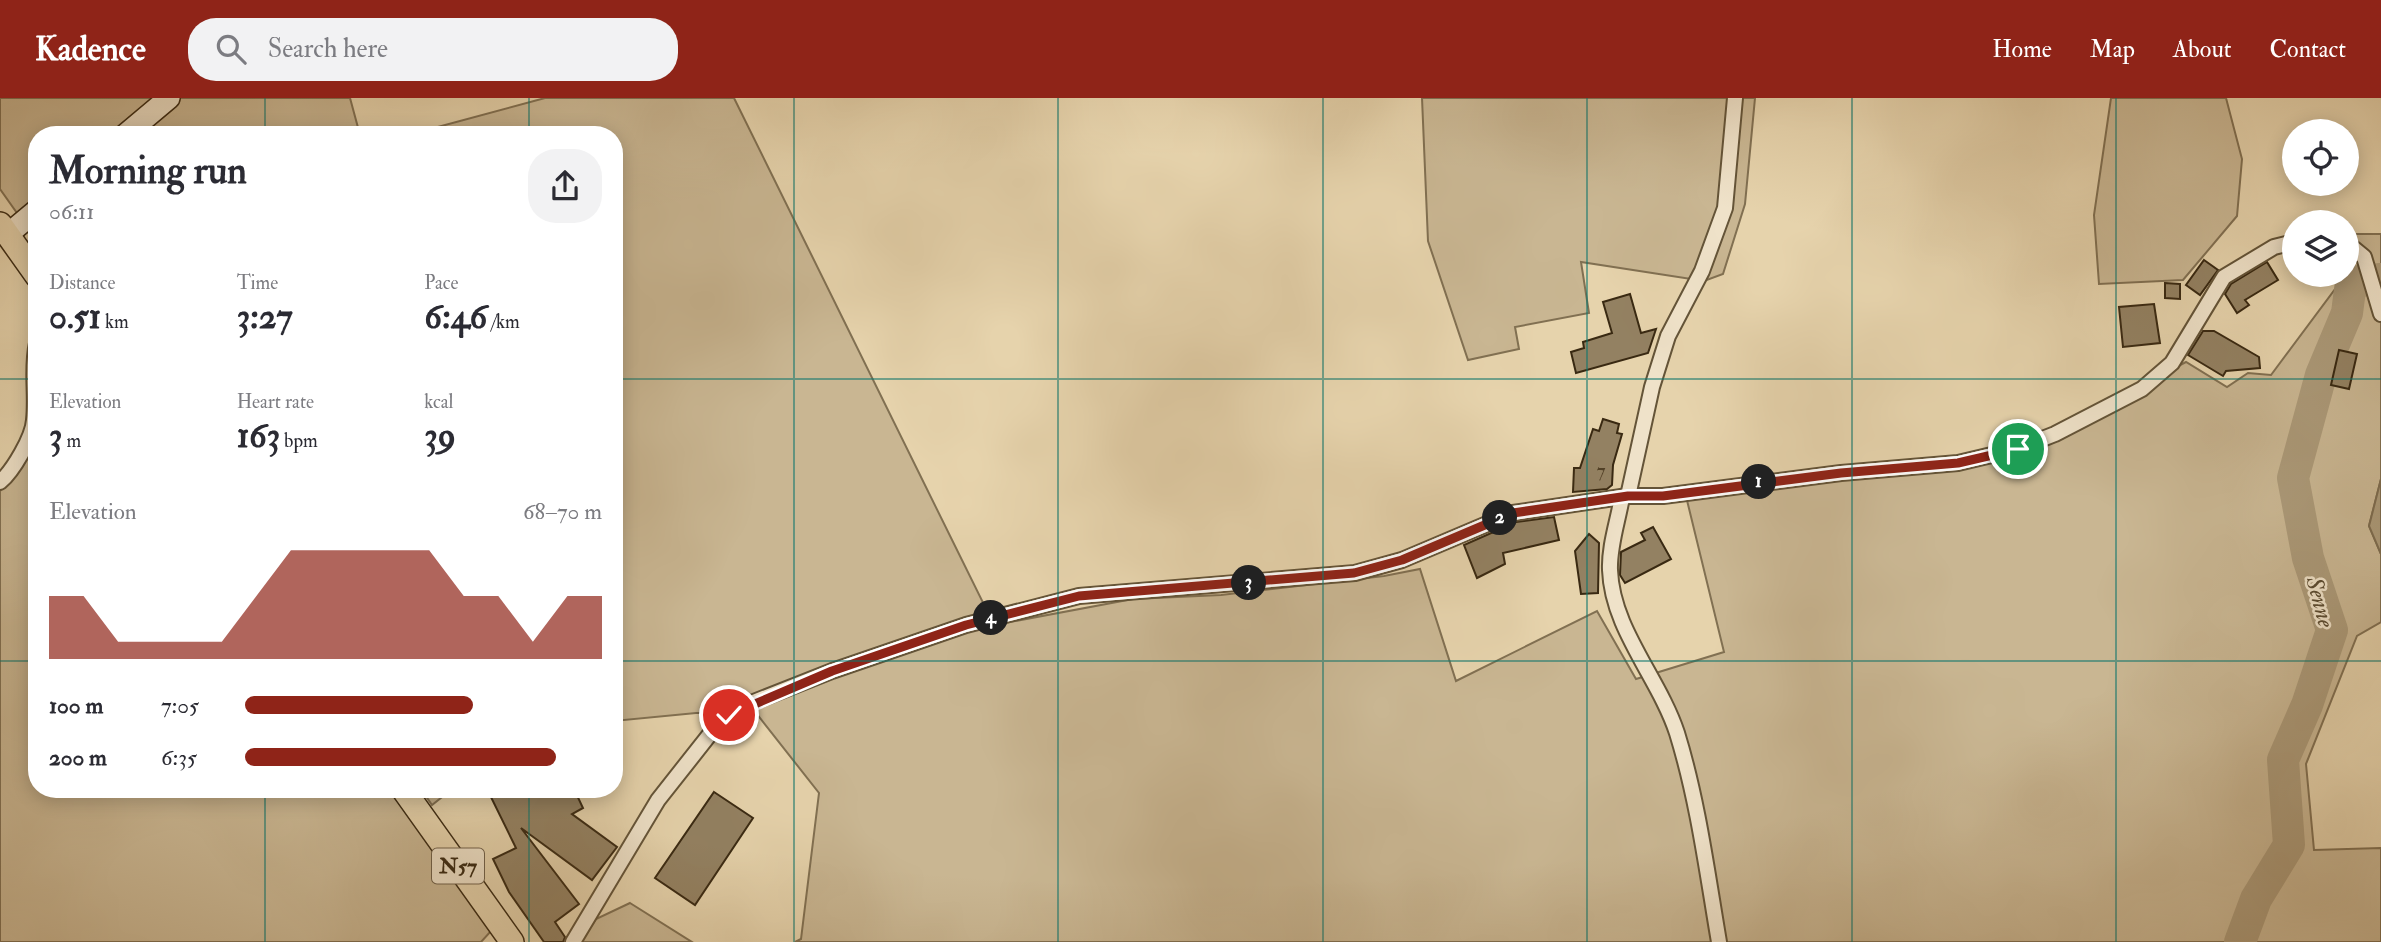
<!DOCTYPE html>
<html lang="en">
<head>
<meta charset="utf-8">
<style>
	body { margin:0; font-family:"IM FELL Double Pica",serif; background:#f2f2f3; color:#2b2b33; height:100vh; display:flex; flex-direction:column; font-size:26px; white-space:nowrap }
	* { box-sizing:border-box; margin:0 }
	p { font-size:23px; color:#7c7c81 }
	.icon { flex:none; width:38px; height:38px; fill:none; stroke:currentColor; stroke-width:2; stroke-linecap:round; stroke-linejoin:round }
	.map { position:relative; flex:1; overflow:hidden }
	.panel { position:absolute; left:28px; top:28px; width:595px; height:672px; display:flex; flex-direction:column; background:#fff; border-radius:28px; box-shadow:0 4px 18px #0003 }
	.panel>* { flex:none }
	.tools { position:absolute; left:2282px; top:21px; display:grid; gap:14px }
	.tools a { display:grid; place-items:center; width:77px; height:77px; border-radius:50%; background:#fff; box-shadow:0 4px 18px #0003; font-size:35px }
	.pin { position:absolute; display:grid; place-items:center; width:60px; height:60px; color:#fff; margin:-30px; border:4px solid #fff; border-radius:50%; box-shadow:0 2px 7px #0007 }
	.km { position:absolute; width:35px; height:35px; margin:-18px; border-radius:50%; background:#222; color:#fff; font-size:19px; line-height:35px; text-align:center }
	.round { display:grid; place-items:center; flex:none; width:74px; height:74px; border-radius:28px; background:#f2f2f3 }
	.head { display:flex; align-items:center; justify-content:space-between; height:119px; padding:0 21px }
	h1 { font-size:38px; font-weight:700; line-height:52px }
	.figures { display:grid; grid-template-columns:repeat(3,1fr); gap:10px; height:119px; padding:7px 21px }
	.figures div { display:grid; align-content:center }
	.figures b { font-size:35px; font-weight:700 }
	.figures small { font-size:19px; font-weight:400 }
	.figures p { font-size:19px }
	.chart { height:196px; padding:14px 21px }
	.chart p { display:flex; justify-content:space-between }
	.chart svg { width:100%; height:126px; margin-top:7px; fill:#8f2418; opacity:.7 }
	ul { padding:0 21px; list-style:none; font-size:23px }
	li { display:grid; grid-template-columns:112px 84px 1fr; align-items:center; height:52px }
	li i { height:18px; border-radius:9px; background:#8f2418 }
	header { display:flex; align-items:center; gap:42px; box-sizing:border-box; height:98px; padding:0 35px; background:#8f2418; color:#fff }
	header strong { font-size:33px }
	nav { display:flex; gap:38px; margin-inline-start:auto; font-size:24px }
	.search { width:490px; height:63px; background:#f2f2f3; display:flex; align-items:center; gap:18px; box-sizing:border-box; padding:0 24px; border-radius:28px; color:#7c7c81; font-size:26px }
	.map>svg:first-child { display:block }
	.green { fill:#c9b692; stroke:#817052; stroke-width:2 }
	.water { fill:#ab9978; stroke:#7d6c4f; stroke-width:2 }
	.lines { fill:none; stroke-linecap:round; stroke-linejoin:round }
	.river { stroke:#ab9978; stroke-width:32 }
	.building { fill:#938162; stroke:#392912; stroke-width:2 }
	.street-casing { stroke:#645438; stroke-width:18 }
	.secondary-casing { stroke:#392912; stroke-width:24 }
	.primary-casing { stroke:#392912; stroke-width:26 }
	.street { stroke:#efe2c9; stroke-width:14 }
	.secondary { stroke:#efe2c9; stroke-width:21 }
	.primary { stroke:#e6d3ac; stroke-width:23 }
	.route-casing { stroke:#fff; stroke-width:14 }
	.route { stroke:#8f2418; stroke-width:9 }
	.grid { fill:none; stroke:#0f766e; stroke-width:2; stroke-opacity:0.55 }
	.labels { text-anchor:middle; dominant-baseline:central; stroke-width:5; stroke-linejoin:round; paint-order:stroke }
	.number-label { font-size:19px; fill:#503f26 }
	.shield { fill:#efe2c9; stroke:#706049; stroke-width:2 }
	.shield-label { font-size:21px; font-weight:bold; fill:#392912 }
	.water-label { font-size:24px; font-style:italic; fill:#5b4b31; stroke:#efe2c9 }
</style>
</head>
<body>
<header>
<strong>Kadence</strong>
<div class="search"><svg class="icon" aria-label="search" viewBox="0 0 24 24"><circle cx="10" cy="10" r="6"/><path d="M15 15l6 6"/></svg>Search here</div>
<nav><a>Home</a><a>Map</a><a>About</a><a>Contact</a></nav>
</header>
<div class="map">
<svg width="2381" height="844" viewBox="0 0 2381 844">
	<rect width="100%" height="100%" fill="#e6d3ac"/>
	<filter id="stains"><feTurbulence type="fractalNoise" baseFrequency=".00286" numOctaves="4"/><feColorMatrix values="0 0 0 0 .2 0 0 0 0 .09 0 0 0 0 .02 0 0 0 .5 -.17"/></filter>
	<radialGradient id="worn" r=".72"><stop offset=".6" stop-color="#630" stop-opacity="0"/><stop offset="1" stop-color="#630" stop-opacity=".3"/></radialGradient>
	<g class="green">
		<path d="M 0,0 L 350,0 L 360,37 L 37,37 L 37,125 L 29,132 L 0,91 Z"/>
		<path d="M 545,0 L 734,0 L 994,527 L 1133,501 L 1221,497 L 1384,478 L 1420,471 L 1456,583 L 1597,513 L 1636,581 L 1724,554 L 1684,390 L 1982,357 L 2056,332 L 2186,264 L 2227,289 L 2248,275 L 2271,277 L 2341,183 L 2342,177 L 2347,177 L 2349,136 L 2381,136 L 2381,381 L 2369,428 L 2381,456 L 2381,524 L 2357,538 L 2306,666 L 2314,752 L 2381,750 L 2381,844 L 795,844 L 801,841 L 819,695 L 756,615 L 696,615 L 614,623 L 614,37 L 408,37 Z"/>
		<path d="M 1422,0 L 1755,0 L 1745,106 L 1723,176 L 1704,183 L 1581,164 L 1589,215 L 1515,229 L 1519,251 L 1468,262 L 1428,143 Z"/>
		<path d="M 2111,0 L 2226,0 L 2242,61 L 2237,118 L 2183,182 L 2099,186 L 2094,117 Z"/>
		<path d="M 37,340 L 37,691 L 391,691 L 492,832 L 481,844 L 0,844 L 0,393 L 16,378 Z"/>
		<path d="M 421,691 L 436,691 L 442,699 L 432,707 Z"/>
		<path d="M 630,805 L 692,844 L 581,844 L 596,821 Z"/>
	</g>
	<path class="water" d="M 2381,381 L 2381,456 L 2369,428 Z"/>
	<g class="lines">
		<path class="river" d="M 2240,844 L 2256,801 L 2289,747 L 2283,662 L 2307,607 L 2332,532 L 2308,460 L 2293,380 L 2321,277 L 2347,215 L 2351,184 L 2381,181"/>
	</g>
	<g class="building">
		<path d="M 2204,162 L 2218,172 L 2200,197 L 2186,187 Z"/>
		<path d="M 2267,164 L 2278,182 L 2245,202 L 2249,207 L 2237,215 L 2225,196 L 2231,186 Z"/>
		<path d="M 2165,185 L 2180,186 L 2180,201 L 2165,200 Z"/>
		<path d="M 1630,196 L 1641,235 L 1656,231 L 1648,255 L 1576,275 L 1571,254 L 1584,250 L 1583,244 L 1612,235 L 1603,204 Z"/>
		<path d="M 2154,206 L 2160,245 L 2123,249 L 2119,209 Z"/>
		<path d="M 2203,233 L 2214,233 L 2259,259 L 2260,270 L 2226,273 L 2223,278 L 2188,257 Z"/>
		<path d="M 2339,252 L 2357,256 L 2349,291 L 2331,287 Z"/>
		<path d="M 1603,321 L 1619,326 L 1617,335 L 1622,336 L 1613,367 L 1612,387 L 1607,391 L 1573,394 L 1574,370 L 1580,370 L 1593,331 L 1599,333 Z"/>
		<path d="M 1554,419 L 1559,442 L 1503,455 L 1505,466 L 1477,480 L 1464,447 L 1516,424 Z"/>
		<path d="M 1653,429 L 1671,461 L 1625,485 L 1620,477 L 1621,454 L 1645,442 L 1641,435 Z"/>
		<path d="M 1589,436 L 1599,445 L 1598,495 L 1581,496 L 1575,453 Z"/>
		<path d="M 487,691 L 574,691 L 583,710 L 572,716 L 617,749 L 592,782 L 521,730 L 579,806 L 555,824 L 565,839 L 563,844 L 544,844 L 509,794 L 493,761 L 516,750 Z"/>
		<path d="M 714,694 L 753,720 L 695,807 L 655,780 Z"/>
	</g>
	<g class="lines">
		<g class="street-casing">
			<g id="street">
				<path d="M 2347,145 L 2364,159 L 2381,216"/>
				<path d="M 0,384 C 13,373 33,339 34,322 C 37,296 31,271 37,245"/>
				<path d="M 1628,398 L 1652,289 L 1668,238 L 1702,173 L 1725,110 L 1735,0"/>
				<path d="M 1622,399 C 1618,423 1609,448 1610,472 C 1612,531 1659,580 1677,635 C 1698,703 1707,774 1719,844"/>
				<path d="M 573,844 L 658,702 L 714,631 L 729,617 L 746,607 L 832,573 L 966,527 L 1079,498 L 1355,475 L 1402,462 L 1513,415 L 1628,398 L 1663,398 L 1841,375 L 1958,365 L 2017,351 L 2055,336 L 2142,291 L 2172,265 L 2224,179 L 2274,149 L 2294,144"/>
			</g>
		</g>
		<g class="secondary-casing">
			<g id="secondary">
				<path d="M 125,37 L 169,0"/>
				<path d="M 7,137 L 37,112"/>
			</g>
		</g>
		<g class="primary-casing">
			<g id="primary">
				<path d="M 0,126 L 37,178"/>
				<path d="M 403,691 L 512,844"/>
			</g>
		</g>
		<use href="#street" class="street"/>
		<use href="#secondary" class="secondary"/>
		<use href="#primary" class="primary"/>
	</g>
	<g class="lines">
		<g class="route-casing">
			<path id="route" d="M 729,617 L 832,573 L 966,527 L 1079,498 L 1354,475 L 1402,462 L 1513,415 L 1628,398 L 1663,398 L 1841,375 L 1958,365 L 2018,351"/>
		</g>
		<use href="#route" class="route"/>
	</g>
	<path class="grid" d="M 265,0 L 265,37M 529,0 L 529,37M 794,0 L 794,844M 1058,0 L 1058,844M 1323,0 L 1323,844M 1587,0 L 1587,844M 1852,0 L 1852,844M 2116,0 L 2116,844M 0,281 L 37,281M 614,281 L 2381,281M 0,563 L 37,563M 614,563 L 2381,563M 265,691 L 265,844M 529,691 L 529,844"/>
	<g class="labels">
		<g class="number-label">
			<text x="1601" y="373">7</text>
		</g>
		<rect class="shield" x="432" y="750.5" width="52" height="35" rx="5"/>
		<g class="shield-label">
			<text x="458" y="768">N57</text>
		</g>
		<g class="water-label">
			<text transform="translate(2320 504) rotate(75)">Senne</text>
		</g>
	</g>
	<rect width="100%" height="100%" filter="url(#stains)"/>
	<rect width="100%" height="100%" fill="url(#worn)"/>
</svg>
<div class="tools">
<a><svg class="icon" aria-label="locate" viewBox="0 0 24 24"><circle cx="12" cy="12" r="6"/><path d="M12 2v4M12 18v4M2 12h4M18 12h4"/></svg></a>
<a><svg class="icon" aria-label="layers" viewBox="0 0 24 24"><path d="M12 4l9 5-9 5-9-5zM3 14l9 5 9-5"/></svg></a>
</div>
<div class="pin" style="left:2018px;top:351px;background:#1e9e55"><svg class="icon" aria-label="arrive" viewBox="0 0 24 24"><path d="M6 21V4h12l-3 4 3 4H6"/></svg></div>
<div class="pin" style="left:729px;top:617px;background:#d93025"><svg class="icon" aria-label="check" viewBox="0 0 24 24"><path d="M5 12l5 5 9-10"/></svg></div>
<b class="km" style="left:1759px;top:384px">1</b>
<b class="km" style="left:1500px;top:420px">2</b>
<b class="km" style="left:1249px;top:485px">3</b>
<b class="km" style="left:991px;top:520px">4</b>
<section class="panel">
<div class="head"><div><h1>Morning run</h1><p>06:11</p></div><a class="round"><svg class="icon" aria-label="share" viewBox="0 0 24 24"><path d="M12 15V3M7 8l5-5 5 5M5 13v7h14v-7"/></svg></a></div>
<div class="figures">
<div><p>Distance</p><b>0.51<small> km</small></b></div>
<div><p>Time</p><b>3:27</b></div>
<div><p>Pace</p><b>6:46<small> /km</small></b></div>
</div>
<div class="figures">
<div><p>Elevation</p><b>3<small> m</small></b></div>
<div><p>Heart rate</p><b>163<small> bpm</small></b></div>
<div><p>kcal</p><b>39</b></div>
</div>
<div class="chart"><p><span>Elevation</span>68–70 m</p>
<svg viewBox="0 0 160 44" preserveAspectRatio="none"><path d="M0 44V22L10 22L20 38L30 38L40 38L50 38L60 22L70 6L80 6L90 6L100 6L110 6L120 22L130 22L140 38L150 22L160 22V44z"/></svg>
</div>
<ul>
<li><b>100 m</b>7:05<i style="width:64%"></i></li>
<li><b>200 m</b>6:35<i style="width:87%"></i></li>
</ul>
</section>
</div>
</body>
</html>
